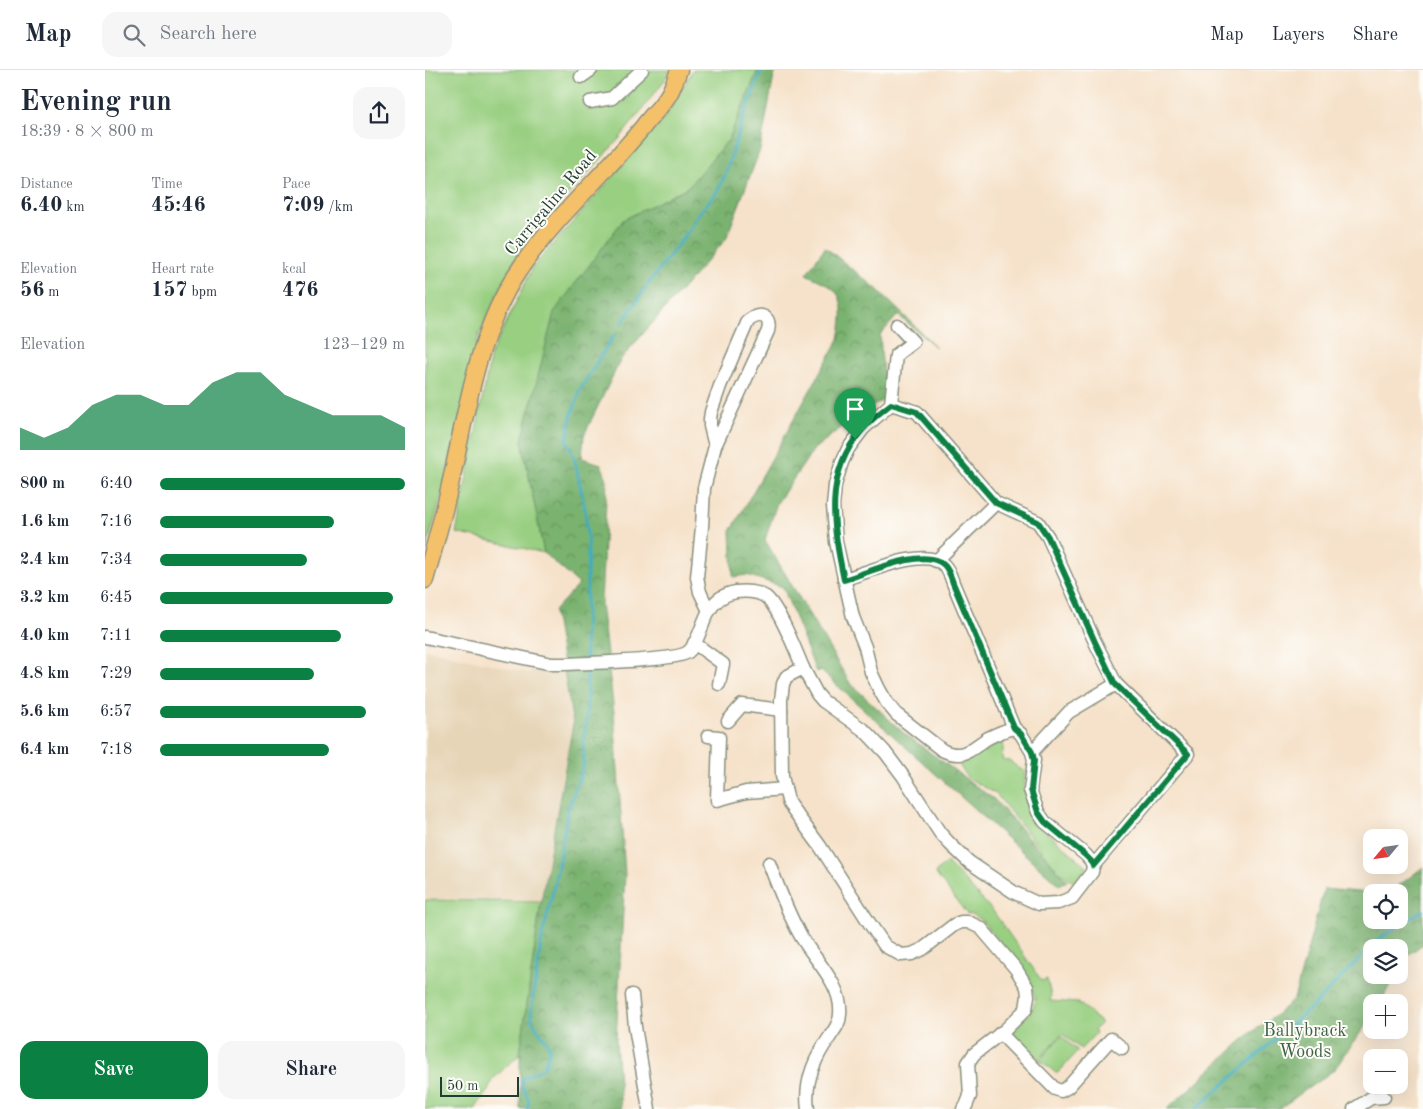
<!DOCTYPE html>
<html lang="en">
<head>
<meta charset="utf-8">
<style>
	body { margin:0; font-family:"Old Standard TT",serif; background:#f6f6f7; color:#1f2937; height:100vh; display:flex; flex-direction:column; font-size:19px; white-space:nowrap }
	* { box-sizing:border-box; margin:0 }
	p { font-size:16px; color:#747a83 }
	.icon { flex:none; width:28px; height:28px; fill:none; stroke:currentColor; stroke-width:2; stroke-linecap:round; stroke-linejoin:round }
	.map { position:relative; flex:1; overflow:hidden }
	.drawer { display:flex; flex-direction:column; background:#fff; width:425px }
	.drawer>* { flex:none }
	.needle { width:32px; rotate:241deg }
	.controls { position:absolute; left:938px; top:759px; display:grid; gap:10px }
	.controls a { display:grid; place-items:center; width:45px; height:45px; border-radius:10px; background:#fff; box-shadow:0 5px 20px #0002; font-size:25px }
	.scale { position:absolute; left:15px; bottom:12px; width:79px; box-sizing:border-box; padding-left:5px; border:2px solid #1f3d34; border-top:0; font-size:14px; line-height:18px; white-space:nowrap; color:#1f3d34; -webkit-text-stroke:4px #fdfcf7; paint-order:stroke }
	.pin { position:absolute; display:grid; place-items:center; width:42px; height:42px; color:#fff; margin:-51px -21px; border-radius:50% 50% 50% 0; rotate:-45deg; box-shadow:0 0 5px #0007 }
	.pin .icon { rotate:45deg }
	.round { display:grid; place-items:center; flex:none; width:52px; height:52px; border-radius:15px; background:#f6f6f7 }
	.summary { display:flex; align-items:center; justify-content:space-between; height:85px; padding:0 20px }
	h1 { font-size:28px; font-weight:800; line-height:38px }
	.figures { display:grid; grid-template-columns:repeat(3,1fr); gap:8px; height:85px; padding:5px 20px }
	.figures div { display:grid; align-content:center }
	.figures b { font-size:21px; font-weight:800 }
	.figures small { font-size:14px; font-weight:400 }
	.figures p { font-size:14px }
	.chart { height:140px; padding:10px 20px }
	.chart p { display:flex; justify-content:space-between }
	.chart svg { width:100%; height:90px; margin-top:5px; fill:#0b8043; opacity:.7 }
	.button { display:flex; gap:10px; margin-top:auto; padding:10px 20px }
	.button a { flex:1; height:58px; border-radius:15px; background:#0b8043; color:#fff; font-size:20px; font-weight:800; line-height:58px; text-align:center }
	.button a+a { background:#f6f6f7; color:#1f2937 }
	ul { padding:0 20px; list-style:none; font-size:16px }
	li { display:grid; grid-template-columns:80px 60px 1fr; align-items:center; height:38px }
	li i { height:12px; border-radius:6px; background:#0b8043 }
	header { display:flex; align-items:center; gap:30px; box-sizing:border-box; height:70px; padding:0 25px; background:#fff; border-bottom:1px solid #e0e1e3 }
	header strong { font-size:24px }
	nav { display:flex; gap:28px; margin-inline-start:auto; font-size:18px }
	.search { width:350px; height:45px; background:#f6f6f7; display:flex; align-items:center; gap:12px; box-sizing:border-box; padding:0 18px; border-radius:15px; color:#747a83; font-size:19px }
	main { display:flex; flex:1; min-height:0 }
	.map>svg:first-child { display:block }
	.built { fill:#e7d5b7 }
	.green { fill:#99cf81; stroke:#5c865a }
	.forest { fill:url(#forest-crowns); stroke:#4c7852 }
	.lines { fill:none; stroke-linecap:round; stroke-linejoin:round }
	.stream { stroke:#3facbe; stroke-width:3 }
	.minor-casing { stroke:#8a907f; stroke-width:15 }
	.major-casing { stroke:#8a907f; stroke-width:19 }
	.minor { stroke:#fff; stroke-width:12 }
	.major { stroke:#f4c16a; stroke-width:16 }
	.route-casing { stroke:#fff; stroke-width:10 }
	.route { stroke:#0b8043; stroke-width:6 }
	.labels { text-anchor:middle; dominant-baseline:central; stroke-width:4; stroke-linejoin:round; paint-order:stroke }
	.street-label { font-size:18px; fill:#1f3d34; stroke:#fdfcf7 }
	.park-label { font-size:18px; fill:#3e6247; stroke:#fdfcf7 }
</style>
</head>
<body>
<header>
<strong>Map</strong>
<div class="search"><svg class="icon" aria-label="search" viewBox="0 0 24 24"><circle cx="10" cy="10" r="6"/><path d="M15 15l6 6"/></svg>Search here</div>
<nav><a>Map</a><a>Layers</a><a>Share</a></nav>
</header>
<main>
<section class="drawer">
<div class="summary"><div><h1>Evening run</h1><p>18:39 · 8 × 800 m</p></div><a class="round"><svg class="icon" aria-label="share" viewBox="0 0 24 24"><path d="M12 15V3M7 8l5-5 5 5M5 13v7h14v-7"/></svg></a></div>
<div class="figures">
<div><p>Distance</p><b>6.40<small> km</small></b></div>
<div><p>Time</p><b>45:46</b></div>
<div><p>Pace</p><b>7:09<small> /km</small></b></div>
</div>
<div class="figures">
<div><p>Elevation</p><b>56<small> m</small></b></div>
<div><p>Heart rate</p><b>157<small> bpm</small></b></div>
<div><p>kcal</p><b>476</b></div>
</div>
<div class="chart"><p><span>Elevation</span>123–129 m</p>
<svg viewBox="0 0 160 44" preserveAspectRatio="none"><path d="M0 44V33L10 38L20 33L30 22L40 17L50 17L60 22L70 22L80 11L90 6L100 6L110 17L120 22L130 27L140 27L150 27L160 33V44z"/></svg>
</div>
<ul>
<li><b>800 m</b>6:40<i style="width:100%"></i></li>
<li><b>1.6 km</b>7:16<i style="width:71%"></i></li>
<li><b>2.4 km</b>7:34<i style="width:60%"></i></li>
<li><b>3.2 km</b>6:45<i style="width:95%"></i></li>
<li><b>4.0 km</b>7:11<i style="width:74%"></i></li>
<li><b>4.8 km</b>7:29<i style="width:63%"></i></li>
<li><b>5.6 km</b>6:57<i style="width:84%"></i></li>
<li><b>6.4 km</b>7:18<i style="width:69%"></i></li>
</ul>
<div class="button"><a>Save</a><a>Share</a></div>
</section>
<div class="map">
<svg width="998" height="1039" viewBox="0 0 998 1039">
	<defs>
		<pattern id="forest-crowns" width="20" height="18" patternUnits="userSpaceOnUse" patternTransform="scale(1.25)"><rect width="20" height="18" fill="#7ab26f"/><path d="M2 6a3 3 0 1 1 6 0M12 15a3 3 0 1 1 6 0" fill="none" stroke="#63925c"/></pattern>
	</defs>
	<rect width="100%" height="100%" fill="#fdfcf7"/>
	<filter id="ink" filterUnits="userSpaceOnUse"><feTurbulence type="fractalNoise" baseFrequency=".02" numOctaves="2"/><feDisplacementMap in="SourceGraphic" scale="10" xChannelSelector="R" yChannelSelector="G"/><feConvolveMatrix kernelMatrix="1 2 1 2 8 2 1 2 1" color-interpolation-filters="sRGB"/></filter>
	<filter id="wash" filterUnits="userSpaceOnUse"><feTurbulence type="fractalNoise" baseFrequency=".0096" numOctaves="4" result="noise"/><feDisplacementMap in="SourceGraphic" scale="20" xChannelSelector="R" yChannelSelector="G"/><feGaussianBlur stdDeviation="1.12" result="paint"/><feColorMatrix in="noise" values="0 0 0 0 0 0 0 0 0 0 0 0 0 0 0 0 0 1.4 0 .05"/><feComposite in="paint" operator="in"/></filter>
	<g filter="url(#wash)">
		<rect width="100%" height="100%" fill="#f6e2ca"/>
		<path class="built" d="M 0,579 L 104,603 L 106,600 L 127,604 L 173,599 L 146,832 L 0,830 Z"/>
		<g class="green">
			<path d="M 0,0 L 245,0 L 239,11 L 195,68 L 123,146 L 87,193 L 54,265 L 16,428 L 0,483 Z"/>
			<path d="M 268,0 L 333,0 L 304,69 L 263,117 L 198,150 L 97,371 L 119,483 L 31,463 L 66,284 L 108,197 L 241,46 Z"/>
			<path d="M 578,667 L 579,670 L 577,690 L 586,691 L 588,694 L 600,702 L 599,720 L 605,740 L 613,754 L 662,797 L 651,813 L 634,802 L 571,724 L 542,707 L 533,693 L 564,673 Z"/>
			<path d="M 522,792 L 568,841 L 617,911 L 622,909 L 626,926 L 625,931 L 654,933 L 676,953 L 669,960 L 671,963 L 656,979 L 637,964 L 614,989 L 589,970 C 586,963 589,961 594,957 L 592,955 C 600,948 609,941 610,929 C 611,915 567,864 557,851 L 548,845 L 542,844 L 510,803 Z"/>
			<path d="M 0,830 L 116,832 L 95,984 L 67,1010 L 64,1019 L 50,1039 L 0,1039 Z"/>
			<path d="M 636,966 L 653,981 L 634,1002 L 631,1003 L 615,990 Z"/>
		</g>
		<g class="forest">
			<path d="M 333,0 L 352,0 L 349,6 L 335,80 L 301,169 L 196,289 L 159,365 L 157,388 L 176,394 L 182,410 L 176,534 L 189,642 L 200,804 L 191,971 L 196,1039 L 95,1039 L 95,984 L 116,832 L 148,654 L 129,541 L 154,514 L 119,483 L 97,371 L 129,242 L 198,150 L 263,117 L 304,69 Z"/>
			<path d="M 400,177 L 452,219 L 511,277 L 473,245 L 455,265 L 460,329 L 435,343 L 389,379 L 352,433 L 340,470 L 425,613 L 480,664 L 570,730 L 642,811 L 634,815 L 396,601 L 391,602 L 358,517 L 322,505 L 308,507 L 306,461 L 414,269 C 417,252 422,229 406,217 C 399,212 389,208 381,204 Z"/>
			<path d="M 998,797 L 998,874 L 977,890 L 974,897 L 974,878 L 946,878 L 946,905 L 970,905 L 956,932 L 946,932 L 946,948 L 909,1000 L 854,1039 L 742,1039 L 827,962 L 850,946 L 869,929 L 899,819 L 946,823 L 946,850 L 974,850 L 974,822 L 958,822 L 973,816 Z"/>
		</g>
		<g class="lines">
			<g class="stream">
				<path d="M 197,253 L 223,214 L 265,159 L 274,143 L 292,122 L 300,105 L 320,42 L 337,0"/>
				<path d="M 161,591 L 160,571 L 163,475 L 160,439 L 150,391 L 142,370 L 146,347 L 156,318 L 189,265"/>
				<path d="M 102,1039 L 104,1031 L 97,1015 L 98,1008 L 118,998 L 124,985 L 124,975 L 107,951 L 106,941 L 117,867 L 129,817 L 143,740 L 159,694 L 158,678 L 162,644 L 162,597"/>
				<path d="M 771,1039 L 889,935 L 955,868 L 998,840"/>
			</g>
		</g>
	</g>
	<g filter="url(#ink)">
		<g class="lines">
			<g class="minor-casing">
				<g id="minor">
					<path d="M 156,7 L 166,0"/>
					<path d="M 165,32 L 187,28 L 217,0"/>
					<path d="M 466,334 L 492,342 L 571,433 L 613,452 L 623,467 L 670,572 L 691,614 L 763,684 L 668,796"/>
					<path d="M 511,491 L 571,433"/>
					<path d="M 419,509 C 442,503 500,476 519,495 C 524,500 526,507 528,513 L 589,658"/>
					<path d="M 284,541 L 275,522 L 272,507 L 277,457 L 279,418 L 290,376 L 343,261 C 347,245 334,242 323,251 L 295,316 L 286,342 L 285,349 L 285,356 L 290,376"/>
					<path d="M 0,567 L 127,594 L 138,594 C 158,593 252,591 263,582 C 273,574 277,552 284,541 C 290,530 299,524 311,522 C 321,521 332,521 341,527 C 354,538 371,581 378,598 L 361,607 L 358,614 L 356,630 L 357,706 L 360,719 L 364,734 L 395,776 L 445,854 L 460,876 L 476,885 L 487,884 L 498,879 L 529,855 L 536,852 L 543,852 L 556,858 L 591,899 L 602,917 L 603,926 L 601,939 L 580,960 L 549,984 L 543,993 L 545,1026 L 541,1036 L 538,1039"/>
					<path d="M 269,573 L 298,594 L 294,614"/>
					<path d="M 378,598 L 392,624 L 398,631 L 440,661 L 460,682 L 478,706 L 515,763 L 525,774 L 544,792 L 590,823 L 614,834 L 633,833 L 647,828 L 667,802 L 668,796 L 666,791 L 661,785 L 620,752 L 613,742 L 605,720 L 609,690 L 607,682 L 596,664 L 589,658 C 580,660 571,664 563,668 C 554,673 543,685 532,684 C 526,684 521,682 517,680 L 471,644 L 462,633 L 454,619 L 446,602 L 440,577 L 428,547 L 411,472 L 408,436 L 410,415 L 417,392 L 423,379 L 438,359 L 466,334 L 471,285 L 488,272 L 472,255"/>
					<path d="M 303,651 L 317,635 L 356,640"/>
					<path d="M 283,666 L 294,667 L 292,730 L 321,722 L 360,719"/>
					<path d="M 607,682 L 644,642 L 691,614"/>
					<path d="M 344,793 C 353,817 362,841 374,863 C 387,888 418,914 415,944 C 415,954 409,960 404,968 C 389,989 379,1012 383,1039"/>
					<path d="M 207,925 L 210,957 L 224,1039"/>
					<path d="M 575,963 L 630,1019 L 636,1021 L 643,1017 L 686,969 L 697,978"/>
					<path d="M 929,1039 L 946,1028 L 959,1027"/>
				</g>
			</g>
			<g class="major-casing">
				<path id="major" d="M 0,510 C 9,478 18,447 25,415 C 42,340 52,261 96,197 C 132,145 179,105 218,57 C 226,46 237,36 244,24 C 248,17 251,8 254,0"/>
			</g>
			<use href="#minor" class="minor"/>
			<use href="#major" class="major"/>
		</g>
	</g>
	<g class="lines" filter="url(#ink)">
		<g class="route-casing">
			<path id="route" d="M 466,334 L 492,342 L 571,433 L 613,452 L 623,467 L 670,572 L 690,614 L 763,684 L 668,796 L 666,791 L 660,785 L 620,752 L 613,742 L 606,720 L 609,690 L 607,682 L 596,664 L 589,658 L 528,513 C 526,507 524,500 519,495 C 500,476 442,503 419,510 C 408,457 398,404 437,360 C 445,350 456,342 466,334 Z"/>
		</g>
		<use href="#route" class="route"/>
	</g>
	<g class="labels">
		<g class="street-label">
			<text transform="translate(126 133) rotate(-50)">Carrigaline Road</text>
		</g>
		<g class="park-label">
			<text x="880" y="961">Ballybrack<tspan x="880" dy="21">Woods</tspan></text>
		</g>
	</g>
</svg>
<div class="controls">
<a><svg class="needle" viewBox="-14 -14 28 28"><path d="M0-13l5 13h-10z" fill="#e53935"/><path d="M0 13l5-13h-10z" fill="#747a83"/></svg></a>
<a><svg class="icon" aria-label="locate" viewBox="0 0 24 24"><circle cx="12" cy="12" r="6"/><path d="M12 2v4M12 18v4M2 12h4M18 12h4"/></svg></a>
<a><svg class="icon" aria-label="layers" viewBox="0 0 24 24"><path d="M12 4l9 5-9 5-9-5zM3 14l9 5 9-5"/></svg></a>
<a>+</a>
<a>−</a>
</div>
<div class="scale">50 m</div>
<div class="pin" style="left:430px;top:369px;background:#1e9e55"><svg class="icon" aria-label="arrive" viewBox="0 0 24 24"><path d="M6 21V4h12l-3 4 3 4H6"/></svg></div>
</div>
</main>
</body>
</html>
